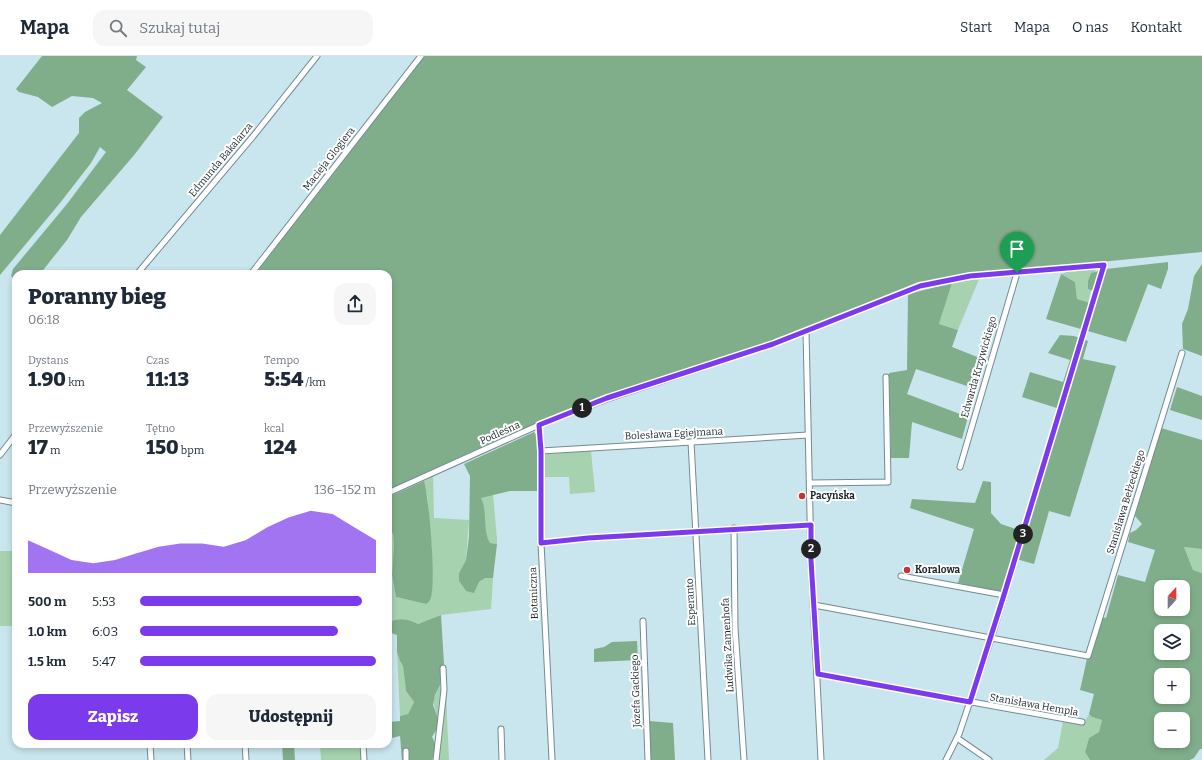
<!DOCTYPE html>
<html lang="pl">
<head>
<meta charset="utf-8">
<style>
	body { margin:0; font-family:Bitter,serif; background:#f6f6f7; color:#1f2937; height:100vh; display:flex; flex-direction:column; font-size:15px; white-space:nowrap }
	* { box-sizing:border-box; margin:0 }
	p { font-size:13px; color:#747a83 }
	.icon { flex:none; width:22px; height:22px; fill:none; stroke:currentColor; stroke-width:2; stroke-linecap:round; stroke-linejoin:round }
	.map { position:relative; flex:1; overflow:hidden }
	.details { position:absolute; left:12px; top:214px; width:380px; height:478px; display:flex; flex-direction:column; background:#fff; border-radius:12px; box-shadow:0 2px 6px #0003 }
	.details>* { flex:none }
	.needle { width:26px; rotate:21deg }
	.fabs { position:absolute; left:1154px; top:524px; display:grid; gap:8px }
	.fabs a { display:grid; place-items:center; width:36px; height:36px; border-radius:8px; background:#fff; box-shadow:0 2px 6px #0003; font-size:20px }
	.pin { position:absolute; display:grid; place-items:center; width:34px; height:34px; color:#fff; margin:-41px -17px; border-radius:50% 50% 50% 0; rotate:-45deg; box-shadow:0 0 4px #0007 }
	.pin .icon { rotate:45deg }
	.km { position:absolute; width:20px; height:20px; margin:-10px; border-radius:50%; background:#222; color:#fff; font-size:11px; line-height:20px; text-align:center }
	.round { display:grid; place-items:center; flex:none; width:42px; height:42px; border-radius:12px; background:#f6f6f7 }
	.summary { display:flex; align-items:center; justify-content:space-between; height:68px; padding:0 16px }
	h1 { font-size:22px; font-weight:800; line-height:30px }
	.stats { display:grid; grid-template-columns:repeat(3,1fr); gap:6px; height:68px; padding:4px 16px }
	.stats div { display:grid; align-content:center }
	.stats b { font-size:20px; font-weight:800 }
	.stats small { font-size:11px; font-weight:400 }
	.stats p { font-size:11px }
	.chart { height:112px; padding:8px 16px }
	.chart p { display:flex; justify-content:space-between }
	.chart svg { width:100%; height:72px; margin-top:4px; fill:#7c3aed; opacity:.7 }
	.cta { display:flex; gap:8px; margin-top:auto; padding:8px 16px }
	.cta a { flex:1; height:46px; border-radius:12px; background:#7c3aed; color:#fff; font-size:16px; font-weight:800; line-height:46px; text-align:center }
	.cta a+a { background:#f6f6f7; color:#1f2937 }
	ul { padding:0 16px; list-style:none; font-size:13px }
	li { display:grid; grid-template-columns:64px 48px 1fr; align-items:center; height:30px }
	li i { height:10px; border-radius:5px; background:#7c3aed }
	header { display:flex; align-items:center; gap:24px; box-sizing:border-box; height:56px; padding:0 20px; background:#fff; border-bottom:1px solid #e0e1e3 }
	header strong { font-size:19px }
	nav { display:flex; gap:22px; margin-inline-start:auto; font-size:14px }
	.search { width:280px; height:36px; background:#f6f6f7; display:flex; align-items:center; gap:10px; box-sizing:border-box; padding:0 14px; border-radius:12px; color:#747a83; font-size:15px }
	.map>svg:first-child { display:block }
	.green { fill:#a6d2af }
	.forest { fill:#80ae8a; fill-rule:evenodd }
	.lines { fill:none; stroke-linecap:round; stroke-linejoin:round }
	.street-casing { stroke:#728c93; stroke-width:7 }
	.street { stroke:#fff; stroke-width:5 }
	.route-casing { stroke:#fff; stroke-width:8 }
	.route { stroke:#7c3aed; stroke-width:5 }
	.poi-dot { fill:#c43539; stroke:#fff; stroke-width:1.5 }
	.labels { text-anchor:middle; dominant-baseline:central; stroke-width:4; stroke-linejoin:round; paint-order:stroke }
	.street-label { font-size:10px; fill:#1b2529; stroke:#fff }
	.poi-label { font-size:10px; font-weight:bold; fill:#1b2529; stroke:#fff; text-anchor:start }
</style>
</head>
<body>
<header>
<strong>Mapa</strong>
<div class="search"><svg class="icon" aria-label="search" viewBox="0 0 24 24"><circle cx="10" cy="10" r="6"/><path d="M15 15l6 6"/></svg>Szukaj tutaj</div>
<nav><a>Start</a><a>Mapa</a><a>O nas</a><a>Kontakt</a></nav>
</header>
<div class="map">
<svg width="1202" height="704" viewBox="0 0 1202 704">
	<rect width="100%" height="100%" fill="#c9e5ed"/>
	<g class="green">
		<path d="M 1096,212 L 1095,216 L 1091,217 L 1088,233 L 1091,234 L 1088,247 L 1077,243 L 1075,226 L 1061,218 L 1072,214 Z"/>
		<path d="M 979,223 L 958,274 L 939,268 L 952,227 Z"/>
		<path d="M 591,395 L 595,436 L 570,438 L 569,421 L 545,421 L 545,398 Z"/>
		<path d="M 433,420 L 434,462 L 469,464 L 466,504 L 459,517 L 459,525 L 466,535 L 485,522 L 493,522 L 491,553 L 441,559 L 418,568 C 408,563 398,561 388,567 L 388,478 L 393,477 L 394,489 L 392,519 L 396,541 L 426,548 L 432,527 L 432,491 L 429,476 L 428,444 L 424,425 Z"/>
		<path d="M 493,438 L 497,483 L 497,488 L 490,487 L 486,482 L 481,442 Z"/>
		<path d="M 1184,491 L 1202,493 L 1202,517 L 1193,514 Z"/>
		<rect x="0" y="495" width="16" height="75"/>
		<path d="M 397,596 L 400,605 L 403,610 L 406,635 L 414,646 L 408,658 L 400,660 Z"/>
		<path d="M 440,629 L 442,638 L 438,662 C 433,644 431,648 440,629 Z"/>
		<path d="M 446,638 L 449,704 L 439,704 L 444,641 Z"/>
		<path d="M 1089,658 L 1092,661 L 1102,664 L 1099,676 L 1089,682 L 1085,696 L 1090,704 L 1044,704 L 1058,692 L 1063,665 L 1084,667 Z"/>
		<path d="M 320,688 L 361,688 L 362,704 L 321,704 Z"/>
	</g>
	<g class="forest">
		<path d="M 42,0 L 137,0 L 136,4 L 146,11 L 127,34 L 163,61 L 135,98 L 81,161 L 67,184 L 40,218 L 16,218 L 16,224 L 11,220 L 13,213 L 67,148 L 106,96 L 100,91 L 91,107 L 60,147 L 0,219 L 0,179 L 79,77 L 79,62 L 85,56 L 102,47 L 93,42 L 72,40 L 52,51 L 38,41 L 19,36 L 16,33 Z"/>
		<path d="M 425,0 L 1202,0 L 1202,196 L 977,218 L 918,226 L 773,286 L 604,340 L 491,387 L 388,434 L 388,218 L 255,218 Z"/>
		<path d="M 1168,206 L 1168,213 L 1161,233 L 1148,228 L 1126,286 L 1046,263 L 1061,218 L 1075,226 L 1077,243 L 1093,248 L 1096,236 L 1088,233 L 1088,225 L 1091,217 L 1106,213 Z"/>
		<path d="M 1202,208 L 1202,300 L 1183,293 L 1182,268 L 1188,253 L 1194,220 Z"/>
		<path d="M 952,227 L 939,268 L 958,274 L 952,291 L 985,304 L 976,333 L 916,313 L 907,338 L 968,361 L 962,383 L 912,366 L 909,402 L 891,402 L 889,317 L 907,314 L 908,238 Z"/>
		<path d="M 1060,279 L 1074,280 L 1088,285 L 1083,303 L 1116,310 L 1070,461 L 1049,455 L 1034,508 L 1012,502 L 1001,536 L 958,527 L 974,473 L 910,452 L 912,443 L 975,447 L 983,425 L 991,426 L 991,457 L 1001,468 L 1025,476 L 1060,353 L 1022,341 L 1030,316 L 1063,326 L 1070,304 L 1048,297 Z"/>
		<path d="M 1177,331 L 1202,340 L 1202,364 L 1170,354 Z"/>
		<path d="M 1161,372 L 1202,384 L 1202,493 L 1184,491 L 1193,514 L 1202,517 L 1202,693 L 1200,693 L 1194,702 L 1190,704 L 1090,704 L 1085,696 L 1089,682 L 1099,676 L 1102,664 L 1092,661 L 1089,658 L 1094,638 L 1080,634 C 1086,609 1090,585 1097,560 L 1106,562 L 1118,519 L 1145,526 L 1155,494 L 1128,486 L 1130,477 L 1136,474 L 1142,468 L 1135,460 ZM 1161,531 L 1183,531 L 1183,553 L 1161,553 ZM 1161,575 L 1183,575 L 1183,597 L 1161,597 ZM 1161,619 L 1183,619 L 1183,641 L 1161,641 ZM 1161,663 L 1183,663 L 1183,685 L 1161,685 Z"/>
		<path d="M 534,376 L 538,381 L 539,435 L 510,435 L 481,442 C 488,456 482,474 490,487 L 497,488 L 493,522 L 485,522 L 479,526 L 474,537 L 466,535 L 459,525 L 459,517 L 466,504 L 469,481 L 470,420 L 464,408 Z"/>
		<path d="M 424,425 C 429,440 437,532 430,544 C 429,546 427,547 426,548 L 396,541 L 392,519 L 394,489 L 393,477 L 388,480 L 388,441 Z"/>
		<path d="M 441,559 L 444,608 L 440,612 L 440,629 L 435,639 L 433,649 L 438,662 L 438,671 L 432,681 C 437,688 436,698 432,704 L 402,704 L 400,680 L 388,683 L 388,666 L 400,665 L 400,660 L 408,658 L 414,646 L 406,635 L 403,610 L 400,605 L 397,596 L 397,579 L 388,576 L 388,567 C 398,561 408,563 418,568 Z"/>
		<path d="M 637,585 L 638,604 L 594,606 L 594,593 L 604,591 L 612,586 Z"/>
		<path d="M 649,665 L 673,667 L 675,704 L 651,704 Z"/>
		<path d="M 282,688 L 294,688 L 295,704 L 283,704 Z"/>
	</g>
	<g class="lines">
		<g class="street-casing">
			<g id="street">
				<path d="M 137,218 L 255,78 L 317,0"/>
				<path d="M 251,218 L 421,0"/>
				<path d="M 806,275 L 811,505 L 821,704"/>
				<path d="M 539,369 L 541,395 L 541,487 L 552,704"/>
				<path d="M 691,386 L 708,704"/>
				<path d="M 541,395 L 808,379"/>
				<path d="M 0,399 L 16,378"/>
				<path d="M 960,411 L 1017,217"/>
				<path d="M 811,427 L 888,426 L 886,321"/>
				<path d="M 388,437 L 539,369 L 607,343 L 773,288 L 919,230 L 970,220 L 1104,209 L 991,583 L 959,678 L 946,704"/>
				<path d="M 0,444 L 16,447"/>
				<path d="M 734,472 L 735,572 L 744,704"/>
				<path d="M 541,487 L 588,482 L 811,469"/>
				<path d="M 901,520 L 1004,539"/>
				<path d="M 814,549 L 1088,600 L 1182,297"/>
				<path d="M 643,565 L 648,704"/>
				<path d="M 818,618 L 1082,666"/>
				<path d="M 501,673 L 502,704"/>
				<path d="M 957,682 L 989,704"/>
				<path d="M 150,688 L 151,704"/>
				<path d="M 187,688 L 188,704"/>
				<path d="M 245,688 L 246,704"/>
				<path d="M 363,688 L 364,704"/>
				<path d="M 406,695 L 406,704"/>
				<path d="M 436,704 L 444,634 L 443,612"/>
			</g>
		</g>
		<use href="#street" class="street"/>
	</g>
	<g class="lines">
		<g class="route-casing">
			<path id="route" d="M 1104,209 L 1004,539 L 970,646 L 818,618 L 811,504 L 811,469 L 588,482 L 541,487 L 541,395 L 539,369 L 607,342 L 773,288 L 920,230 L 970,220 Z"/>
		</g>
		<use href="#route" class="route"/>
	</g>
	<g class="poi-dot">
		<circle cx="802" cy="440" r="4"/>
		<circle cx="907" cy="514" r="4"/>
	</g>
	<g class="labels">
		<g class="street-label">
			<text transform="translate(329 103) rotate(-52)">Macieja Glogiera</text>
			<text transform="translate(221 104) rotate(-50)">Edmunda Bakalarza</text>
			<text transform="translate(979 311) rotate(-74)">Edwarda Krzywickiego</text>
			<text transform="translate(500 377) rotate(-24)">Podleśna</text>
			<text transform="translate(674 378) rotate(-3)">Bolesława Egiejmana</text>
			<text transform="translate(1126 446) rotate(-73)">Stanisława Bełżeckiego</text>
			<text transform="translate(534 537) rotate(-92)">Botaniczna</text>
			<text transform="translate(691 546) rotate(-93)">Esperanto</text>
			<text transform="translate(728 589) rotate(-93)">Ludwika Zamenhofa</text>
			<text transform="translate(636 635) rotate(-92)">Józefa Gackiego</text>
			<text transform="translate(1034 649) rotate(10)">Stanisława Hempla</text>
		</g>
		<g class="poi-label">
			<text x="810" y="440">Pacyńska</text>
			<text x="915" y="514">Koralowa</text>
		</g>
	</g>
</svg>
<div class="fabs">
<a><svg class="needle" viewBox="-14 -14 28 28"><path d="M0-13l5 13h-10z" fill="#e53935"/><path d="M0 13l5-13h-10z" fill="#747a83"/></svg></a>
<a><svg class="icon" aria-label="layers" viewBox="0 0 24 24"><path d="M12 4l9 5-9 5-9-5zM3 14l9 5 9-5"/></svg></a>
<a>+</a>
<a>−</a>
</div>
<div class="pin" style="left:1017px;top:217px;background:#1e9e55"><svg class="icon" aria-label="arrive" viewBox="0 0 24 24"><path d="M6 21V4h12l-3 4 3 4H6"/></svg></div>
<b class="km" style="left:582px;top:352px">1</b>
<b class="km" style="left:811px;top:493px">2</b>
<b class="km" style="left:1023px;top:478px">3</b>
<section class="details">
<div class="summary"><div><h1>Poranny bieg</h1><p>06:18</p></div><a class="round"><svg class="icon" aria-label="share" viewBox="0 0 24 24"><path d="M12 15V3M7 8l5-5 5 5M5 13v7h14v-7"/></svg></a></div>
<div class="stats">
<div><p>Dystans</p><b>1.90<small> km</small></b></div>
<div><p>Czas</p><b>11:13</b></div>
<div><p>Tempo</p><b>5:54<small> /km</small></b></div>
</div>
<div class="stats">
<div><p>Przewyższenie</p><b>17<small> m</small></b></div>
<div><p>Tętno</p><b>150<small> bpm</small></b></div>
<div><p>kcal</p><b>124</b></div>
</div>
<div class="chart"><p><span>Przewyższenie</span>136–152 m</p>
<svg viewBox="0 0 160 44" preserveAspectRatio="none"><path d="M0 44V24L10 30L20 36L30 38L40 36L50 32L60 28L70 26L80 26L90 28L100 24L110 16L120 10L130 6L140 8L150 16L160 24V44z"/></svg>
</div>
<ul>
<li><b>500 m</b>5:53<i style="width:94%"></i></li>
<li><b>1.0 km</b>6:03<i style="width:84%"></i></li>
<li><b>1.5 km</b>5:47<i style="width:100%"></i></li>
</ul>
<div class="cta"><a>Zapisz</a><a>Udostępnij</a></div>
</section>
</div>
</body>
</html>
